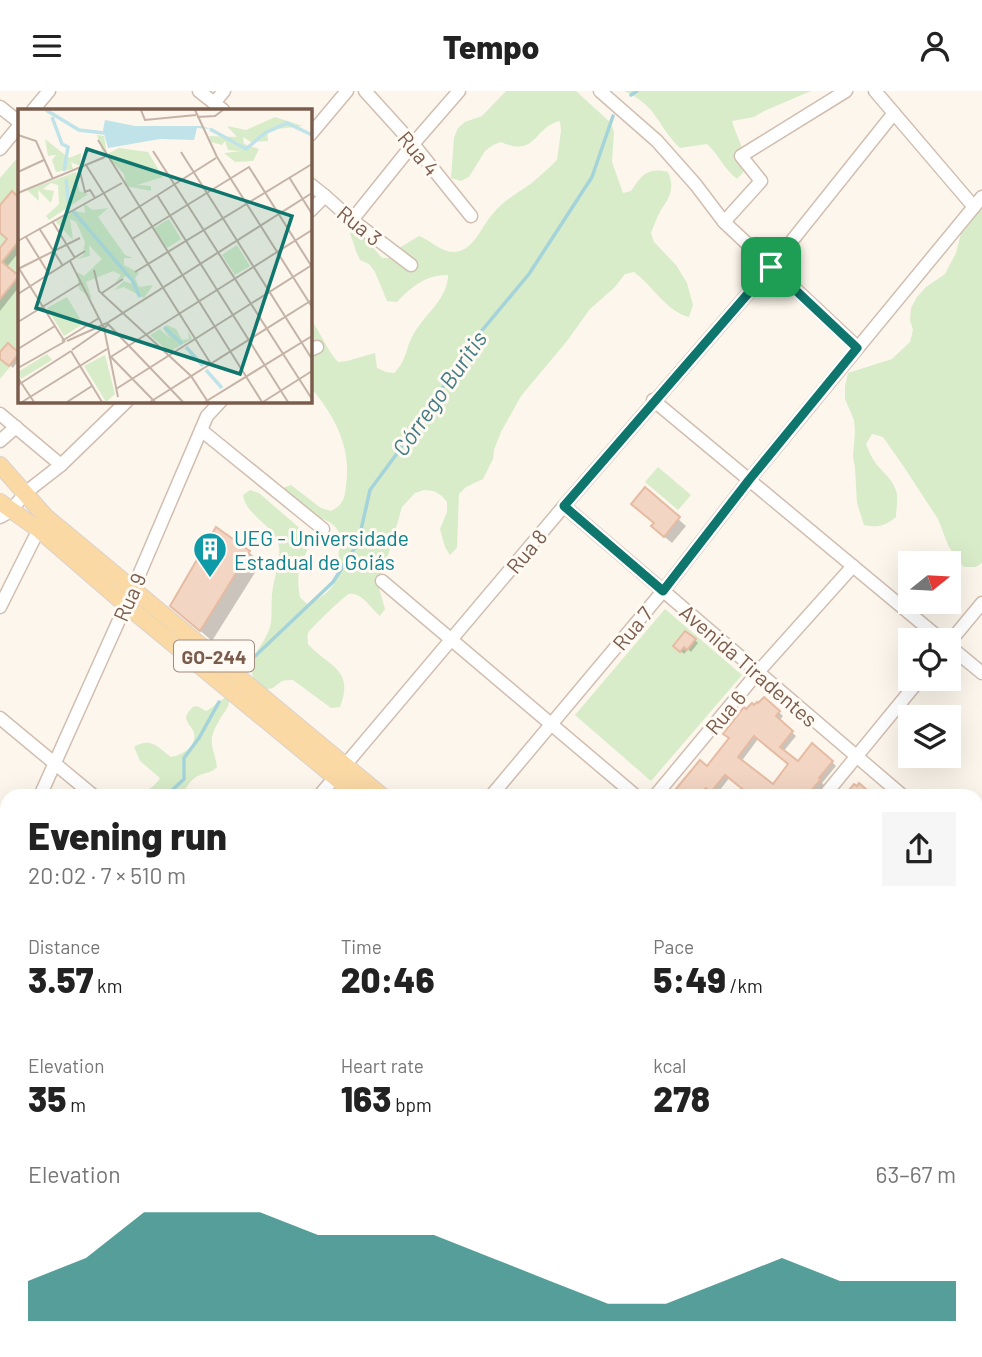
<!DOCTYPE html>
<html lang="en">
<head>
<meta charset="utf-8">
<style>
	body { margin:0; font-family:Barlow,sans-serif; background:#f6f6f6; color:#222; height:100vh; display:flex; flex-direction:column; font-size:26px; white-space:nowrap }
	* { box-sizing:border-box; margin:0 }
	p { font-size:23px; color:#767676 }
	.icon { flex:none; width:38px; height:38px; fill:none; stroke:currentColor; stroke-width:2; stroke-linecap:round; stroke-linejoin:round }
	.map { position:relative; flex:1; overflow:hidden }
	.panel { position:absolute; left:0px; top:698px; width:984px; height:569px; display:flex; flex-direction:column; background:#fff; border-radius:21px 21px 0 0; box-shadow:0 7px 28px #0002 }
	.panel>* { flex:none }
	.needle { width:46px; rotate:72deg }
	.buttons { position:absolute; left:898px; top:460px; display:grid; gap:14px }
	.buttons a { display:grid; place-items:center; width:63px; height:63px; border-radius:0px; background:#fff; box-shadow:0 7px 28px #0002; font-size:35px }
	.pin { position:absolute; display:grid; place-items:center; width:60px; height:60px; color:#fff; margin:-30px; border-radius:14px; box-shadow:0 4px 10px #0006 }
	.round { display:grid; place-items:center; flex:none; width:74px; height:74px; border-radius:0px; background:#f6f6f6 }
	.headline { display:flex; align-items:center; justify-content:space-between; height:119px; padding:0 28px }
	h1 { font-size:38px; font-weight:800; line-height:52px }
	.stats { display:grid; grid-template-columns:repeat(3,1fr); gap:10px; height:119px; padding:7px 28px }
	.stats div { display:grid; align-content:center }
	.stats b { font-size:35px; font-weight:800 }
	.stats small { font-size:19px; font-weight:400 }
	.stats p { font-size:19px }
	.chart { height:196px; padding:14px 28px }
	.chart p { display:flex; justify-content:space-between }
	.chart svg { width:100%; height:126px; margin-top:7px; fill:#0f766e; opacity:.7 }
	header { display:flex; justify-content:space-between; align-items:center; height:91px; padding:0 28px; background:#fff; font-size:32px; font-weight:800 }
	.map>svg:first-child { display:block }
	.green { fill:#d8ecc9 }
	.shadow { fill:#0003; fill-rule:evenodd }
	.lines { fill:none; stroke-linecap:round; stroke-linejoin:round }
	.stream { stroke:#a5d3da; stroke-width:3.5 }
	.building { fill:#f3d5c3; stroke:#e6bba3; stroke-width:2; fill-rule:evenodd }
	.minor-casing { stroke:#d1beb0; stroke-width:15 }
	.major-casing { stroke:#dad1cd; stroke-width:18 }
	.minor { stroke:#fff; stroke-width:12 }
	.major { stroke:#fbd9a5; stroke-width:16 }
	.route-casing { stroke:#fff; stroke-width:14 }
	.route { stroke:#0f766e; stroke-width:9 }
	.labels { text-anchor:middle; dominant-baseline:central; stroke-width:6; stroke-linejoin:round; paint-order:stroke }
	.shield { fill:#fffaf3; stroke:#a28b7f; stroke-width:2 }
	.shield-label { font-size:19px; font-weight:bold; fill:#7a5c4d }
	.street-label { font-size:21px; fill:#7a5c4d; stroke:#fffaf3 }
	.culture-label { font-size:21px; fill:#0d838f; stroke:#fffaf3; text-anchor:start }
	.water-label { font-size:23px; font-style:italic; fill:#437c86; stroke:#fffaf3 }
	.inset-river { fill:none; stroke:#bfe3e8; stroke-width:3.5 }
	.inset-road { fill:none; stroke:#c5b3a7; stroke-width:2 }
	.view { fill:#0f766e; fill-opacity:0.15; stroke:#0f766e; stroke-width:3.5 }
	.inset-edge { fill:none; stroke:#7a5c4d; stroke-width:3.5 }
</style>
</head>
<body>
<header><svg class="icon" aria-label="menu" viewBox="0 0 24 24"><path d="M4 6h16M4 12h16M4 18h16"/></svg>Tempo<svg class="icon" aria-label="person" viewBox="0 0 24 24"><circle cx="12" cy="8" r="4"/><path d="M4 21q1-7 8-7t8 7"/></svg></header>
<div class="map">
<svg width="982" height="1266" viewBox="0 0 982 1266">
	<rect width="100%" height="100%" fill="#fdf6ec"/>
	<g class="green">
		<path d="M 506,0 L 576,0 L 611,32 L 614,41 L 612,71 L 623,102 L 631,100 C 642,84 647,76 668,81 C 675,97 670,106 661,119 C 657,126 654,134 651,142 L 654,151 L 676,174 L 687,192 L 693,214 L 689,226 C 666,220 653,195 634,181 L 625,183 L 614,197 L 590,218 L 567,250 L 521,305 L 501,341 L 494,359 L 493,368 L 483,388 L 466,396 L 459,403 L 457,457 L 450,464 L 445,456 L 440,438 L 447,421 L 447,411 L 442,405 L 434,400 L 424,399 L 415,402 L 402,416 L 386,472 L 377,490 L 385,518 L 380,525 C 371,518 362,501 349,503 C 345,504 310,538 308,542 C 307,544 308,551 308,553 C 328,576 355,577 340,616 L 331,617 L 293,589 C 290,589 285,589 282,590 C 277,593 274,598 268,598 C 263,598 258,594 255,590 C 242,567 269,552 271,531 C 272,522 271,513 272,504 C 273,488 281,472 279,456 C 276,434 246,426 243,404 L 250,399 L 259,402 L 310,446 C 310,457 305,463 301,473 C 297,483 298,495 300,506 L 307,513 C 322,508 336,496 339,480 C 341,468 335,464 343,451 C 336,430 328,430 309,423 C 300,419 291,412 284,407 L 283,397 L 291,394 L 321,417 L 331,420 C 343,414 345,407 346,394 C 352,357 334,323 310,296 L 310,228 C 321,241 326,258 338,271 L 347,270 L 375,262 L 377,277 L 386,281 L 394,282 C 407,270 406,255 414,242 C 426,222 448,207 448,184 C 426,184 412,195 397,211 L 387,210 L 375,181 L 369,173 L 360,169 L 356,160 L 350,142 L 354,134 L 382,167 L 390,167 L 396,159 L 419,145 C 430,149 441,161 453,161 C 473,161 480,138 491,125 C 502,110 518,102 533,91 C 541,84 549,77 557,69 L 561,40 L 560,30 C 533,36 537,67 501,51 L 493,54 L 485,60 L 469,86 L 461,90 L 451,87 L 454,47 L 458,37 L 465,31 L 482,25 Z"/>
		<path d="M 624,0 L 811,0 L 764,20 L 754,26 L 732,30 C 735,43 750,67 744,79 C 743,83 739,85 737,88 C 724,78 719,64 707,53 L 680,57 C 657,35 658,15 624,0 Z"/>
		<path d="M 19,65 L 19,265 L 0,288 L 0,87 Z"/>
		<path d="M 982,115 L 982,472 L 976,476 L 964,476 L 956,467 L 948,454 L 938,428 L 904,376 L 883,346 L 872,343 L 866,353 C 869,361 872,367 877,374 C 885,383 894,390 897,403 C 898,410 896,419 896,426 C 885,435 878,437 864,434 L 857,412 L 855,377 L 853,365 L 855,341 L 854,329 L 845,308 L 845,295 L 848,282 L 892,268 L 910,251 L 913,239 L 910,229 L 911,217 L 917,206 L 926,196 L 945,183 L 956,162 L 962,138 Z"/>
		<path d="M 658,376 L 691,404 L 678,419 L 645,391 Z"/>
		<path d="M 665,518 L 742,584 L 651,690 L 575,624 Z"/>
		<path d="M 225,607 L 229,610 C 228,620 223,621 219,630 C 206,651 214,656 217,676 C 211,683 204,681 196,686 C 190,689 185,699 182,705 L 119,705 C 135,704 151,702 160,687 L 140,670 L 134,656 C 151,646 157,656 171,666 C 182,664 197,656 194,642 C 193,637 186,632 186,626 C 187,622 191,618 193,616 L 197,615 L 206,620 C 214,616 218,610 225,607 Z"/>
	</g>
	<g class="shadow">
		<path d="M 12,103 L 19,109 L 19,161 L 6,177 L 19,188 L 19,196 L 0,220 L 0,159 L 9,148 L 0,141 L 0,116 Z"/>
		<path d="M 8,255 L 19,265 L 19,269 L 13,277 L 0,266 Z"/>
		<path d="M 645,399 L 686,435 L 672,452 L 660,442 L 655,432 Z"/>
		<path d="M 249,461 L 261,472 L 212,550 L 172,515 Z"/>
		<path d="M 695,549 L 698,552 L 691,561 L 688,558 L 684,563 L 675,555 Z"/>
		<path d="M 764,608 L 783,625 L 779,630 L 796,645 L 783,661 L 798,672 L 832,671 L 836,675 L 822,692 L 824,694 L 815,705 L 807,698 L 801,705 L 753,705 L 730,686 L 716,704 L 711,700 L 707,705 L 672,705 L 700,672 L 707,677 L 754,616 ZM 758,648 L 790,674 L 773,695 L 741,671 Z"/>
		<path d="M 7,810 L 7,829 L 1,823 Z"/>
	</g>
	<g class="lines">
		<g class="stream">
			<path d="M 631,4 L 637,0"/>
			<path d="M 253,567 L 333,491 L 358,452 L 370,399 L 404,353 L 479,243 L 529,183 L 592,86 L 613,25"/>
			<path d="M 166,705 L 184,688 L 184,667 L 199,647 L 219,611"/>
			<path d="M 0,1007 L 7,995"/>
		</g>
	</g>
	<g class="building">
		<path d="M 12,100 L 19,107 L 19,150 L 2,171 L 19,185 L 0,208 L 0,157 L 7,148 L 0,142 L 0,114 Z"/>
		<path d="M 8,252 L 19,262 L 9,275 L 0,268 L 0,261 Z"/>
		<path d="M 645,396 L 680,426 L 664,446 L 651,435 L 654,432 L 631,413 Z"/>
		<path d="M 216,436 L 250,460 L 200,540 L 170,515 Z"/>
		<path d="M 685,540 L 696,548 L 687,559 L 684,556 L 680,561 L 673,555 Z"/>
		<path d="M 764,606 L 780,620 L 776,625 L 793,640 L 780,656 L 798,670 L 812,652 L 833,670 L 819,687 L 821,688 L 807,705 L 751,705 L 725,684 L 711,701 L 706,697 L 699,705 L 670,705 L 700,669 L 707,675 L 729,647 L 723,643 L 744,616 L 746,618 L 752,612 L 754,614 L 757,611 L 758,612 ZM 754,645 L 788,673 L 773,693 L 738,666 Z"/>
		<path d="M 859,692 L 874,705 L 844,705 L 854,693 L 857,695 Z"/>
	</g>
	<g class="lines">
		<g class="minor-casing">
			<g id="minor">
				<path d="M 199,0 L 223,19"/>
				<path d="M 365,0 L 413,53 L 471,125"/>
				<path d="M 600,0 L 657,50 L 696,94 L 724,131 L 857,256"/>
				<path d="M 875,0 L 974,116"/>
				<path d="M 214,12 L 224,0"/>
				<path d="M 0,16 L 19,31"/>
				<path d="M 33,19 L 49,0"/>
				<path d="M 310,44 L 347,0"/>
				<path d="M 0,58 L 19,35"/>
				<path d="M 310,93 L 325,105 L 352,129 L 411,174"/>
				<path d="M 310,120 L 325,105"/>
				<path d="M 352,129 L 413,53 L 459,0"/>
				<path d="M 724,131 L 761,90 L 741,65 L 846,0"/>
				<path d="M 310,259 L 317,256"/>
				<path d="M 653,309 L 943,550"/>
				<path d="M 0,323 L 61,374"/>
				<path d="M 201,339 L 323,438"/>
				<path d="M 0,350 L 16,336"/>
				<path d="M 564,415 L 903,705"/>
				<path d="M 0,426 L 11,420 L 25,402 L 61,374 L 127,310"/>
				<path d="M 382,490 L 636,705"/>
				<path d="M 0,516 L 42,432"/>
				<path d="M 948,553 L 982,512"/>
				<path d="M 948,554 L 982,582"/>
				<path d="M 0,627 L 94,705"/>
				<path d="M 40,705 L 133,498 L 207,325 L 221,310"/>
				<path d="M 319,705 L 564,415 L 771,176 L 894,22"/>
				<path d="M 491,705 L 663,500 L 749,389 L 982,106"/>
				<path d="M 655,705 L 758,581 L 853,475"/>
				<path d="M 824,705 L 920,588"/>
				<path d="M 976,723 L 982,717"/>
				<path d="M 976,769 L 982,773"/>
				<path d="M 0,788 L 7,774"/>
				<path d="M 0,854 L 7,860"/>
				<path d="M 976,976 L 982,969"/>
				<path d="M 976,994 L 982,999"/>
				<path d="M 0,1080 L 7,1085"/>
				<path d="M 976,1181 L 982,1175"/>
				<path d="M 209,1260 L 217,1266"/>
				<path d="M 488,1260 L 495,1266"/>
				<path d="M 764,1260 L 771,1266"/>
				<path d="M 25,1266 L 30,1260"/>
				<path d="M 363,1266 L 369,1260"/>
				<path d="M 526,1266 L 531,1260"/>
				<path d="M 740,1266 L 745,1260"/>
				<path d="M 905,1266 L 910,1260"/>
			</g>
		</g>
		<g class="major-casing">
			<g id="major">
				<path d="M 0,374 L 46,426 L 382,705"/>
				<path d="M 0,411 L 38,438 L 126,514 L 358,705"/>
				<path d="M 976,1200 L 982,1205"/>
				<path d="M 976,1221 L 982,1226"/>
			</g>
		</g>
		<use href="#minor" class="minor"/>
		<use href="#major" class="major"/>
	</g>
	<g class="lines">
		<g class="route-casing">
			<path id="route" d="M 771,176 L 857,257 L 749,389 L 663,500 L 564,415 Z"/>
		</g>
		<use href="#route" class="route"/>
	</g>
	<defs>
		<g id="building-pin" transform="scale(1.75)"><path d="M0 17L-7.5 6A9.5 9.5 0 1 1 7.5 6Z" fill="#0f9aa8" stroke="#fffaf3"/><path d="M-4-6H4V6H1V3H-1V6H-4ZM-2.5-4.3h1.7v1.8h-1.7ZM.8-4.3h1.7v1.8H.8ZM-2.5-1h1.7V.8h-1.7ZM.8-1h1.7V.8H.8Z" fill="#fff"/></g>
	</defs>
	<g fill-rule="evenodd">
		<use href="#building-pin" x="210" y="458"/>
	</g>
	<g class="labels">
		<rect class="shield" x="174" y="549.5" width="80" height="31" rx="5"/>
		<g class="shield-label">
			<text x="214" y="565">GO-244</text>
		</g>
		<g class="street-label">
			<text transform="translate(419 62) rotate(50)">Rua 4</text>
			<text transform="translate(360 134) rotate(39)">Rua 3</text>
			<text transform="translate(526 460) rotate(-50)">Rua 8</text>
			<text transform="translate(129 506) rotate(-66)">Rua 9</text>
			<text transform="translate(632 537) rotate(-50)">Rua 7</text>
			<text transform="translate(749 574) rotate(41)">Avenida Tiradentes</text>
			<text transform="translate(725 621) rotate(-50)">Rua 6</text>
		</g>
		<g class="culture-label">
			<text x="234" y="446">UEG - Universidade<tspan x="234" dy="24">Estadual de Goiás</tspan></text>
		</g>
		<g class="water-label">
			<text transform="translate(439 302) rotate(-55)">Córrego Buritis</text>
		</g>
	</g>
	<g transform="translate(18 18)">
		<rect width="294" height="294" fill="#fdf6ec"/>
		<path d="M 257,8 L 285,17 L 249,21 L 250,32 L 233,33 L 225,28 L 226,35 L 241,40 L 235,52 L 217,53 L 206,44 L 223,42 L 210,41 L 207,32 L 204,36 L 193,33 L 191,27 L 219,28 L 209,17 L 228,21 ZM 79,26 L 86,27 L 89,45 L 101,39 L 130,43 L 145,68 L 119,76 L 133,77 L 133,82 L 108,77 L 106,65 L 84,42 ZM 27,30 L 51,49 L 63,44 L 62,57 L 53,53 L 55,60 L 38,63 L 34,51 L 38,46 L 30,47 ZM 58,63 L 61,82 L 70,85 L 31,111 L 28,107 L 41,95 L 40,76 L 33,74 L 25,80 L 36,82 L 33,94 L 20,81 L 21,92 L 9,81 ZM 66,95 L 75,101 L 90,99 L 80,108 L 107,146 L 115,149 L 106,149 L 106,156 L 121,164 L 117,169 L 121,178 L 135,176 L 126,189 L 106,178 L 96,181 L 106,172 L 117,176 L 108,167 L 97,174 L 103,166 L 95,162 L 68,173 L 74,190 L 61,180 L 59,163 L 66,167 L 84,150 L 71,136 L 72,147 L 59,150 L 65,146 L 67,133 L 58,113 L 52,110 L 55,131 L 37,112 L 57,102 L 67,104 ZM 151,110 L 163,130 L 149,139 L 136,119 ZM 219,136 L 232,157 L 217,166 L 204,146 ZM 49,188 L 65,215 L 46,227 L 29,199 ZM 149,216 L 158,220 L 164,231 L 171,230 L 170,222 L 174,230 L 151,243 L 132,226 L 142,220 L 153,231 L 146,221 ZM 29,245 L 34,251 L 3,270 L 0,263 ZM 87,246 L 97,285 L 88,293 L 66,257 Z" fill="#d8ecc9"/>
		<path d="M 87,11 L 117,17 L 183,17 L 193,20 L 179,19 L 176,31 L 142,30 L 90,39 L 85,21 Z" fill="#bfe3e8"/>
		<path class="inset-river" d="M 28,1 L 61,21 L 86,24M 34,8 L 44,35 L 50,38 L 46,62M 192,20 L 228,40 L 247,24 L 269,14 L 294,26M 48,70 L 51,97M 55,102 L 114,171 L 122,188M 146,218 L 164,235M 168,238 L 185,257M 188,261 L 204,279"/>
		<path class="inset-road" d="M 123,1 L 127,11 L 178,6M 177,1 L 199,48 L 294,198M 179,8 L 197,7 L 205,1M 0,26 L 18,32 L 35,70M 80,31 L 244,293M 135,42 L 294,290M 163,43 L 294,250M 68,56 L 193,255M 61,59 L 67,83 L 72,81 L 77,89M 0,63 L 26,51M 271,68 L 294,105M 0,84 L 87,48M 139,86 L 270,293M 102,110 L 198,49M 34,112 L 57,149M 21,119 L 45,157M 8,128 L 31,165M 114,130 L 231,58 L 294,158M 0,132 L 104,74M 52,152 L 86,219 L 100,288M 0,158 L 47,233M 0,160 L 62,129M 76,161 L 81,182 L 173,267 L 190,293M 117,163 L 294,55M 84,184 L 105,170M 0,185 L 67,142M 0,213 L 63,174M 89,214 L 165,293M 44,232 L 81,209M 49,232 L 89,214 L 294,84M 0,240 L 37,217M 54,241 L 90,216M 53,242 L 84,293M 93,248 L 137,293M 91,249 L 294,121M 0,259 L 46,233M 0,269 L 16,293M 0,276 L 53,242M 98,280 L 294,156M 4,293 L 89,240M 49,293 L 74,277M 132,293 L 294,191M 187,293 L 294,227M 245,293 L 294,262"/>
		<path class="view" d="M 69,40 L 274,107 L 222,265 L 18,199 Z"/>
		<rect width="294" height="294" class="inset-edge"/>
	</g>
</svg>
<div class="buttons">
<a><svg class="needle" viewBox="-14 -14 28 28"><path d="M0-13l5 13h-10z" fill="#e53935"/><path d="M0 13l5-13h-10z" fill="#767676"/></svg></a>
<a><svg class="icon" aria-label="locate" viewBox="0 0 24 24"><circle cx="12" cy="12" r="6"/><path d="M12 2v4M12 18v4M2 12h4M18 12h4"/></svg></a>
<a><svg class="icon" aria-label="layers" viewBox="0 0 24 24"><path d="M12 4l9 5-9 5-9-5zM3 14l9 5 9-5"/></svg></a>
</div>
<div class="pin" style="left:771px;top:176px;background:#1e9e55"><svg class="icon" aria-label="arrive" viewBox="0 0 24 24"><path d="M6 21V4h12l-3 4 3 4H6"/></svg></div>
<section class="panel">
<div class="headline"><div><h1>Evening run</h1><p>20:02 · 7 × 510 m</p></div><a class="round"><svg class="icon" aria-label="share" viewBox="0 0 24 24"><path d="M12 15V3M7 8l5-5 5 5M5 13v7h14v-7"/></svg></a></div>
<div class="stats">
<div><p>Distance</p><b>3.57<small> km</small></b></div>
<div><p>Time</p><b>20:46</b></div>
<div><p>Pace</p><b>5:49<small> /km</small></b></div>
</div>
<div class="stats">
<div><p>Elevation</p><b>35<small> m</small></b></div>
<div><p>Heart rate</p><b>163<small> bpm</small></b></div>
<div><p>kcal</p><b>278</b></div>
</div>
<div class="chart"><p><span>Elevation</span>63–67 m</p>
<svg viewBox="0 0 160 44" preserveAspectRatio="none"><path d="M0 44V30L10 22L20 6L30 6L40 6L50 14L60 14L70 14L80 22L90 30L100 38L110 38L120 30L130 22L140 30L150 30L160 30V44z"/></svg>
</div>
</section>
</div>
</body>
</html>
